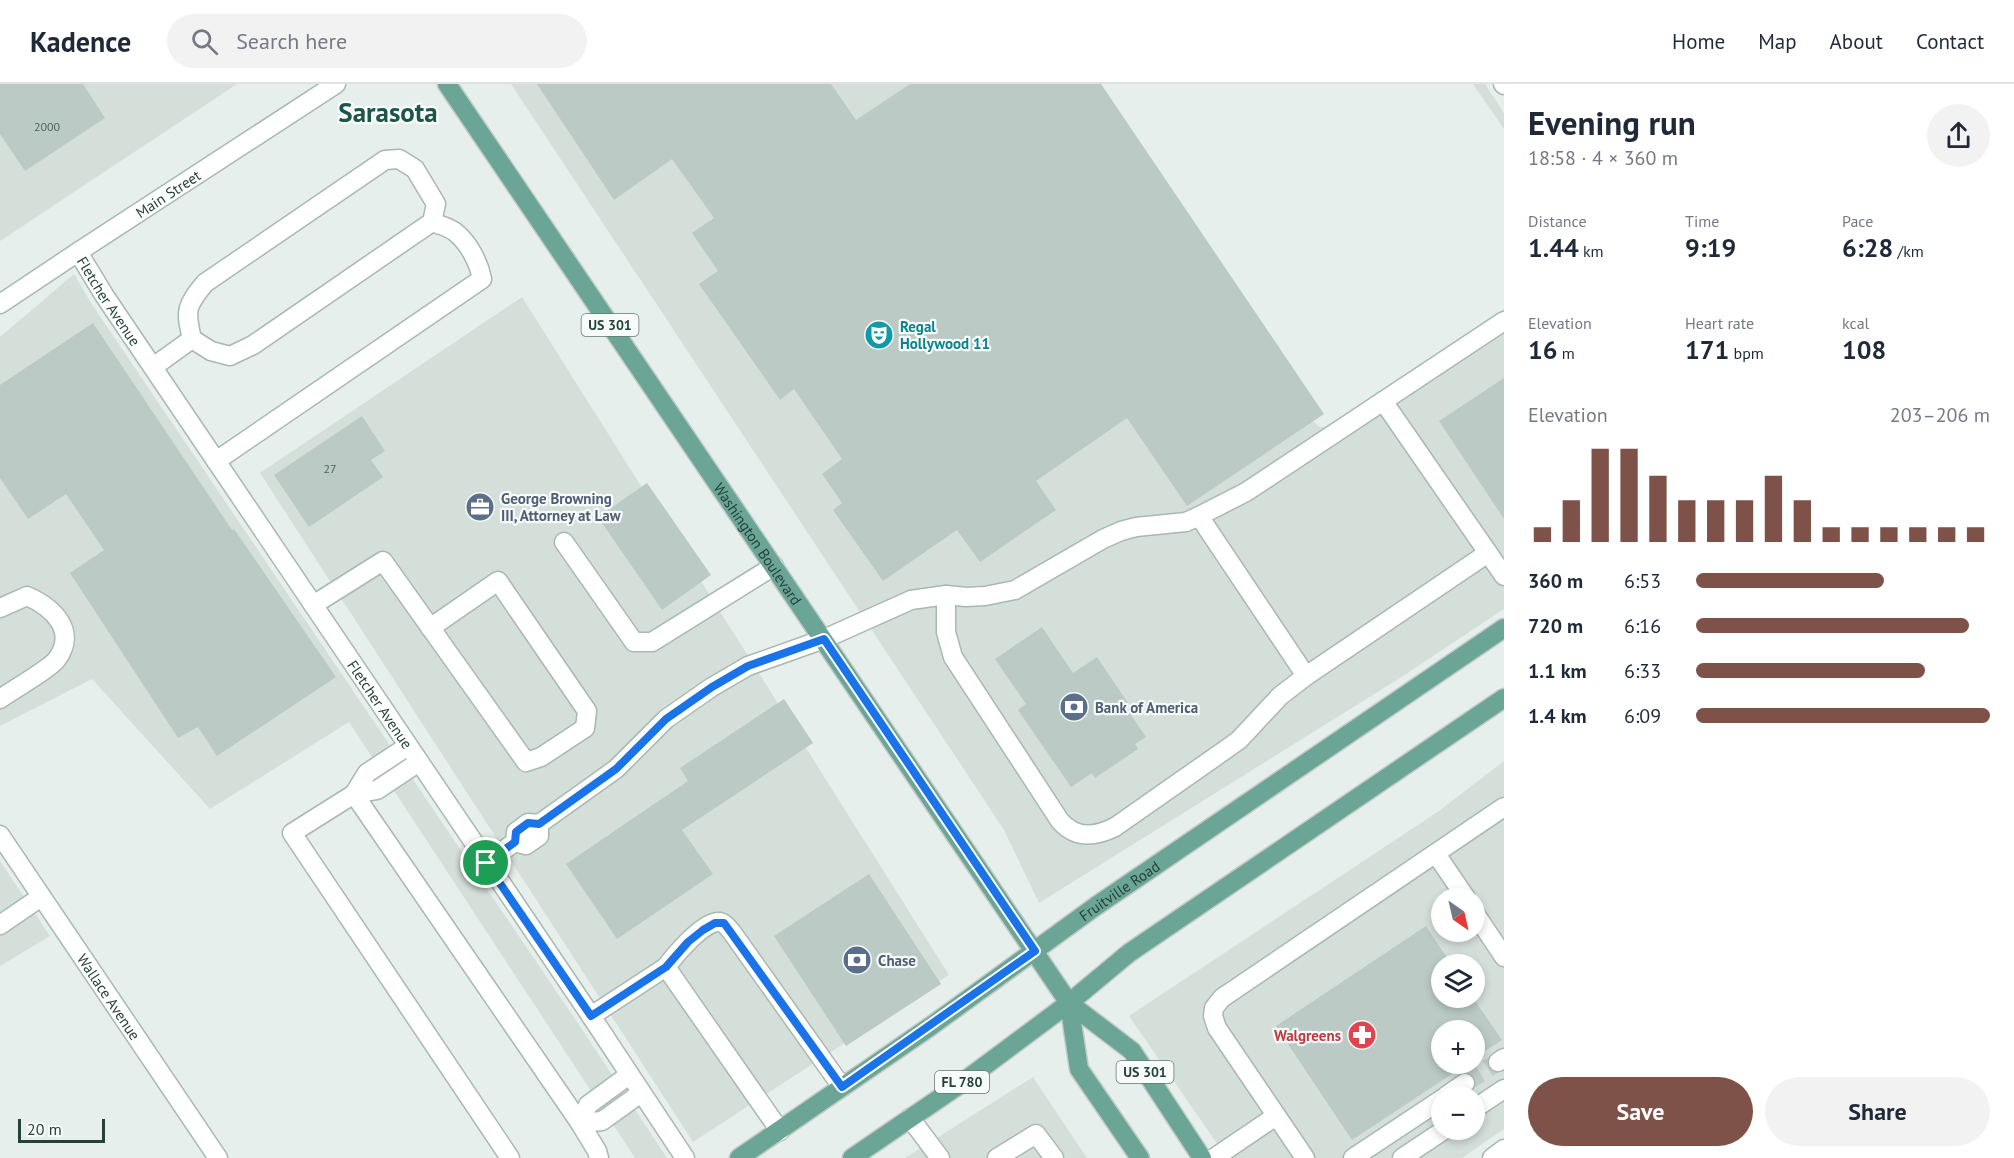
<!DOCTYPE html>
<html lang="en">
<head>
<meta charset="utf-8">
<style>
	body { margin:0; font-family:"PT Sans",sans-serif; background:#f2f2f3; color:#1f2937; height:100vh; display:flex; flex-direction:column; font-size:22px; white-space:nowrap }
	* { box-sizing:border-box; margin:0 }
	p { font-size:20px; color:#747a83 }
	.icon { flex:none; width:33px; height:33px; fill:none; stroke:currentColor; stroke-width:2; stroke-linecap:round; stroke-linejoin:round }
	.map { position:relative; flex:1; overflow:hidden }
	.sheet { display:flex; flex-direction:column; background:#fff; width:510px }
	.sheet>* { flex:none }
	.needle { width:39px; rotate:146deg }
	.buttons { position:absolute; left:1431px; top:804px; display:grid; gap:12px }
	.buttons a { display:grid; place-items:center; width:54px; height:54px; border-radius:50%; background:#fff; box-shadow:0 3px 9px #0003; font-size:30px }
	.scale { position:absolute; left:18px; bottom:15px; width:87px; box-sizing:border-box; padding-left:6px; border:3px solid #24423a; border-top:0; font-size:16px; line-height:21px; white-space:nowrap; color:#24423a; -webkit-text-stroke:4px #f7fbf9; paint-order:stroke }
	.pin { position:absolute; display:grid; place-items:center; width:51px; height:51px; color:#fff; margin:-26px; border:3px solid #fff; border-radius:50%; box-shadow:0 2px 6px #0007 }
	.round { display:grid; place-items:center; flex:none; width:63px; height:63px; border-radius:32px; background:#f2f2f3 }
	.summary { display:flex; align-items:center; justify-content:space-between; height:102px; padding:0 24px }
	h1 { font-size:33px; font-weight:600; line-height:45px }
	.stats { display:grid; grid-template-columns:repeat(3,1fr); gap:9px; height:102px; padding:6px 24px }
	.stats div { display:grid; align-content:center }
	.stats b { font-size:26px; font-weight:600 }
	.stats small { font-size:16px; font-weight:400 }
	.stats p { font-size:16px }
	.chart { height:168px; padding:12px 24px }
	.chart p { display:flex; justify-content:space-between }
	.chart svg { width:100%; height:108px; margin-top:6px; stroke:#7f5249; stroke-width:6 }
	.primary-button { display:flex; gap:12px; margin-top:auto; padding:12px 24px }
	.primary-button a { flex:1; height:69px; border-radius:36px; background:#7f5249; color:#fff; font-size:24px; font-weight:600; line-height:69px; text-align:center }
	.primary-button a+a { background:#f2f2f3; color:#1f2937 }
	ul { padding:0 24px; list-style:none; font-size:20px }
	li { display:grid; grid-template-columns:96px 72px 1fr; align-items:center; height:45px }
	li i { height:15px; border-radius:8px; background:#7f5249 }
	header { display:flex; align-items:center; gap:36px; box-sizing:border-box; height:84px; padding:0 30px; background:#fff; border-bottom:2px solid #e0e1e3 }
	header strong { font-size:28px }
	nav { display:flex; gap:33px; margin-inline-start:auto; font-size:21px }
	.search { width:420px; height:54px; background:#f2f2f3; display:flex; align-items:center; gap:15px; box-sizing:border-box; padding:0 21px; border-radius:33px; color:#747a83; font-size:22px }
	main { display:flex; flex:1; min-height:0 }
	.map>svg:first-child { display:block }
	.built { fill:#d4dfda; fill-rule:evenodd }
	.building { fill:#bbcac4 }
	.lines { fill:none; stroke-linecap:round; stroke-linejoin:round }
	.minor-tunnel { stroke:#bfccc8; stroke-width:18; stroke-dasharray:18 9; stroke-linecap:butt }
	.minor-casing { stroke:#a8b8b2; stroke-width:21 }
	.major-casing { stroke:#c2cac8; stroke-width:21 }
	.minor { stroke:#fff; stroke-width:18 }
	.major { stroke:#6aa596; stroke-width:18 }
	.route-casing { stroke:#fff; stroke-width:12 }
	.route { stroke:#1a73e8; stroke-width:8 }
	.labels { text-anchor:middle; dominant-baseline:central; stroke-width:4.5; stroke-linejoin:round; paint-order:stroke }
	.number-label { font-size:12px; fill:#4a645c }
	.shield { fill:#f7fbf9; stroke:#637a73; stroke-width:1.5 }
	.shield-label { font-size:14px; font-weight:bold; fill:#24423a }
	.street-label { font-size:15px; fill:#24423a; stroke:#f7fbf9 }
	.culture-label { font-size:15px; font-weight:bold; fill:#0d838f; stroke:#f7fbf9; text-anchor:start }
	.service-label { font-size:15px; font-weight:bold; fill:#4e5e75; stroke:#f7fbf9; text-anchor:start }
	.health-label { font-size:15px; font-weight:bold; fill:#be3a42; stroke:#f7fbf9; text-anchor:end }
	.town-label { font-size:27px; font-weight:bold; fill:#1f5548; stroke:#f7fbf9 }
</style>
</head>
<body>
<header>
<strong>Kadence</strong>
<div class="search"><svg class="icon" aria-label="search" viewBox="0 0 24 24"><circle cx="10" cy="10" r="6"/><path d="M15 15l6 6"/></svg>Search here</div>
<nav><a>Home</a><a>Map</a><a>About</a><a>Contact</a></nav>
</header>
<main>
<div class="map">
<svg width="1504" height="1074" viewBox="0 0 1504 1074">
	<rect width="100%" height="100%" fill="#e6efeb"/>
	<g class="built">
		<path d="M 0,0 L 237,0 L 0,157 Z"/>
		<path d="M 511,0 L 1086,0 L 1313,337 L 1320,343 L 1332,342 L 1504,225 L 1504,525 L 1400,594 L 1039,819 L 1004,746 Z"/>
		<path d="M 1473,0 L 1485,0 L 1504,29 L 1504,45 Z"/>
		<path d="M 74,190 L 91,219 L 579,941 L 667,1074 L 635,1074 L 349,638 L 210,725 L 92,595 L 0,642 L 0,253 Z"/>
		<path d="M 522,213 L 949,891 L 693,1058 L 260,389 Z"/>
		<path d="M 1504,677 L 1504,1045 L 1462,1074 L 1227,1074 L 1129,932 L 1439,727 ZM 1442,814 L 1474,814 L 1474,848 L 1442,848 ZM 1442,880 L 1474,880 L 1474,914 L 1442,914 ZM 1442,946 L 1474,946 L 1474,980 L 1442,980 ZM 1442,1012 L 1474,1012 L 1474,1046 L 1442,1046 Z"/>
		<path d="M 0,777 L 50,852 L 0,882 Z"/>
		<path d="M 1033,993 L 1087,1074 L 905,1074 Z"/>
	</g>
	<g class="building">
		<path d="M 0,0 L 83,0 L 105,34 L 25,87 L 0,50 Z"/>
		<path d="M 537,0 L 831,0 L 856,36 L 910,0 L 1101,0 L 1324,330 L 1187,422 L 1127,334 L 1036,397 L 1056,426 L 980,478 L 957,446 L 883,497 L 833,426 L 842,419 L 822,390 L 842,375 L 794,305 L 780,316 L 699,200 L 718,187 L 692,149 L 714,134 L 672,75 L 614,116 Z"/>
		<path d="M 93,239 L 232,446 L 234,445 L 336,593 L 217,672 L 198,643 L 178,654 L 70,489 L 104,466 L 66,410 L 28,435 L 0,394 L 0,301 Z"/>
		<path d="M 1504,294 L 1504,435 L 1439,337 Z"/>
		<path d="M 362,332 L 385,367 L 371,376 L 383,393 L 309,443 L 274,391 Z"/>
		<path d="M 647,399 L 711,491 L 662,526 L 598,433 Z"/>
		<path d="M 1042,543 L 1073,589 L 1097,573 L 1128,619 L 1124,621 L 1146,653 L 1135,660 L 1138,665 L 1095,694 L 1092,689 L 1071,703 L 1018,626 L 1026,620 L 995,575 Z"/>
		<path d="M 784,615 L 813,659 L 682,746 L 713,790 L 617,855 L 566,780 L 688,697 L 680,684 Z"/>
		<path d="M 869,790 L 941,900 L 846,962 L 774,852 Z"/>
		<path d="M 1426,842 L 1451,880 L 1442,880 L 1442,914 L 1473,914 L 1502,956 L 1474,974 L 1474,946 L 1442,946 L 1442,980 L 1467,980 L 1352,1056 L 1276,942 Z"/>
	</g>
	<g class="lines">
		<path class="minor-tunnel" d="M 1465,999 L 1498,978"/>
		<g class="minor-casing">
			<g id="minor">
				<path d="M 1503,0 L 1504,1"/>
				<path d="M 399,75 L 415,85 L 436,120 L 432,138 L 253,261 L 230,272 L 211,267 L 192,255 C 185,226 186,222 205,199 L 385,76 Z"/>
				<path id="s1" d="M 78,168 L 104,211 L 591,932 L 685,1074"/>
				<path id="s2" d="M 0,220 L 78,168 L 336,0"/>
				<path d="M 153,283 L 192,255"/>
				<path d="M 1383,317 L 1504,492"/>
				<path d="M 216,377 L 482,195 C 479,179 469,159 455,148 C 449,143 439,141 432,138"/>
				<path d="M 1199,432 L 1306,592"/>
				<path d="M 564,458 L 634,558 L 652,558 L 774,482"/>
				<path d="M 946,511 L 946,548 L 953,573 L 1060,737 C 1076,755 1095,753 1115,743 L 1225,666 L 1239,656 L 1280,612 L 1306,592 L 1488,469"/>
				<path d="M 313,521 L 383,477 L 526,678 L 541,673 L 585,644 L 587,627 L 498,497 L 430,544"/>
				<path d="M 0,524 L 27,512 C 52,523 78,546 57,575 C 51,584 11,607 0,615"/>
				<path d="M 354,710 L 367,689 L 408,662"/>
				<path d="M 354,710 L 377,706 L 419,678"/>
				<path d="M 539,740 L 616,685 L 666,635 L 712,603 L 748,582 L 824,555 L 911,516 L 946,511 L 966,513 L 985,512 L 1015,506 L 1103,455 L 1121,447 L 1136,443 L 1186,438 L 1199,432 L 1246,408 L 1504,237"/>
				<path id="s3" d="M 0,751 L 218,1074"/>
				<path d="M 1436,770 L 1466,814"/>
				<path d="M 486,779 L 515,758 L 516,748 L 528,739 L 539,740 L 539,752 L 526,761 L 515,758"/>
				<path d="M 1474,828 L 1504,873"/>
				<path d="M 0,841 L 41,813"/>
				<path d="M 666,883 L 780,1047"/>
				<path d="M 591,932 L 666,883 C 675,871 704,836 720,838 C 725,839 728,844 731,847 L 842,1003"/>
				<path d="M 1498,978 L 1504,974"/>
				<path d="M 1446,1012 L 1465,999"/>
				<path d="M 1474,1025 L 1504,1005"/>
				<path d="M 910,1034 L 940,1074"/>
				<path d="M 580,1039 L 588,1021 L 629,991"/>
				<path d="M 580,1039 L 602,1037 L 641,1009"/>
				<path d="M 510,1074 L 292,749 L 354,710 L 580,1039 L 597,1067 L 599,1074"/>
				<path d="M 997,1074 L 1036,1050 L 1054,1074"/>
				<path d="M 1214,1074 L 1276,1032"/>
				<path d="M 1305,1074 L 1217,944 L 1213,932 L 1214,924 L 1222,914 L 1504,723"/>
				<path d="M 1353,1074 L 1442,1015"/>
				<path d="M 1402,1074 L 1444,1046"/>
				<path d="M 1492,1074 L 1504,1065"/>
			</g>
		</g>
		<g class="major-casing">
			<g id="major">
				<path id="s4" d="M 447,0 L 1069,919 L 1132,967 L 1202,1074"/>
				<path d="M 1069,919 L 1079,985 L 1140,1074"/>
				<path id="s5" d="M 739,1074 L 931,942 L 1096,822 L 1504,544"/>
				<path d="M 852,1074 L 959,1001 L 1069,919 L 1129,869 L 1504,614"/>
			</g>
		</g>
		<use href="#minor" class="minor"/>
		<use href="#major" class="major"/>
	</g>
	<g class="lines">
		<g class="route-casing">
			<path id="route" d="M 824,555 L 1035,867 L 842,1003 L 724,839 L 715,839 L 703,846 L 688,858 L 666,883 L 591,932 L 486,779 L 515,758 L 516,748 L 528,739 L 539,740 L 616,685 L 666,635 L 712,603 L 748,582 Z"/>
		</g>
		<use href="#route" class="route"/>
	</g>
	<defs>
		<g id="theatre-disc" transform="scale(1.5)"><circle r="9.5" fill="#0f9aa8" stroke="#f7fbf9"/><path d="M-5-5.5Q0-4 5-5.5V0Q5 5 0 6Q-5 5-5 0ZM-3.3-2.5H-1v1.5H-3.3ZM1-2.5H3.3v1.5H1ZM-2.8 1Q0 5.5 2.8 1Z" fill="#fff"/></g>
		<g id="office-disc" transform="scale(1.5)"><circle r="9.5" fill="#5c6f8a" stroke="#f7fbf9"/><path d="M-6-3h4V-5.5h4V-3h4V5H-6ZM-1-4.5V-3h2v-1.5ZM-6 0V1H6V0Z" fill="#fff"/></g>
		<g id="bank-disc" transform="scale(1.5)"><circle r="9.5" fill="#5c6f8a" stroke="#f7fbf9"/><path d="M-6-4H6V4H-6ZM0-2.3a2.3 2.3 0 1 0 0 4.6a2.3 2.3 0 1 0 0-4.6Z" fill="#fff"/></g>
		<g id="pharmacy-disc" transform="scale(1.5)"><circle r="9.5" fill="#e0444e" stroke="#f7fbf9"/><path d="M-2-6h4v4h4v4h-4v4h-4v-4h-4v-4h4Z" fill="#fff"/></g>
	</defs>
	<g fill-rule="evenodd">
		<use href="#theatre-disc" x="879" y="251"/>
		<use href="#office-disc" x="480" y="423"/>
		<use href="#bank-disc" x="1074" y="623"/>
		<use href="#bank-disc" x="857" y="876"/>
		<use href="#pharmacy-disc" x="1362" y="951"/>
	</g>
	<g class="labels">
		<g class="number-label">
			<text x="47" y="42">2000</text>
			<text x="330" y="384">27</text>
		</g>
		<g class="shield">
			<rect x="581.5" y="230" width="57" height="22" rx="4.5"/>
			<rect x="1116.5" y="977" width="57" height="22" rx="4.5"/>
			<rect x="935" y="987" width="54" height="22" rx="4.5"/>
		</g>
		<g class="shield-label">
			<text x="610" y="241">US 301</text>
			<text x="1145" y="988">US 301</text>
			<text x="962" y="998">FL 780</text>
		</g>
		<g class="street-label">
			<text stroke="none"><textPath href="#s2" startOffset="201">Main Street</textPath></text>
			<text stroke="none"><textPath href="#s1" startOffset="58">Fletcher Avenue</textPath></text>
			<text stroke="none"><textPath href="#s4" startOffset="555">Washington Boulevard</textPath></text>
			<text stroke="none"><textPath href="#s1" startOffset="544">Fletcher Avenue</textPath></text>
			<text stroke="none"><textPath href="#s5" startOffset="465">Fruitville Road</textPath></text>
			<text stroke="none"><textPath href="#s3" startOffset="195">Wallace Avenue</textPath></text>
		</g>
		<g class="culture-label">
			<text x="900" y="242">Regal<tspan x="900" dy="17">Hollywood 11</tspan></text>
		</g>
		<g class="service-label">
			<text x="501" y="414">George Browning<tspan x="501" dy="17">III, Attorney at Law</tspan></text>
			<text x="1095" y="623">Bank of America</text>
			<text x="878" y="876">Chase</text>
		</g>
		<g class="health-label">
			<text x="1341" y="951">Walgreens</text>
		</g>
		<g class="town-label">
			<text x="388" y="28">Sarasota</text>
		</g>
	</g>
</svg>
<div class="buttons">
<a><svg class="needle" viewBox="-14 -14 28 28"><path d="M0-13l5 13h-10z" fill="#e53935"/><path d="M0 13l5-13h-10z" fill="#747a83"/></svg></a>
<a><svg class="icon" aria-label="layers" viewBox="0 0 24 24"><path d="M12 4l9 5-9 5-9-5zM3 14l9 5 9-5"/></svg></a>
<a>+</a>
<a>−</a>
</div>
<div class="scale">20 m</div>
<div class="pin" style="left:486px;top:779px;background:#1e9e55"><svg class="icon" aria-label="arrive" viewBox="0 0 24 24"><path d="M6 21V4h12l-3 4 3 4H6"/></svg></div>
</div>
<section class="sheet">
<div class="summary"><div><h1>Evening run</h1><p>18:58 · 4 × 360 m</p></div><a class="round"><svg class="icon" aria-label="share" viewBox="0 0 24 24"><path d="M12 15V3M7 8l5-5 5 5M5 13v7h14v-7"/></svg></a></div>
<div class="stats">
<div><p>Distance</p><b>1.44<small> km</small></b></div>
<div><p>Time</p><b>9:19</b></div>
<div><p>Pace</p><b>6:28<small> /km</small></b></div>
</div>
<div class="stats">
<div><p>Elevation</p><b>16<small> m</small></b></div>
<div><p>Heart rate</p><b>171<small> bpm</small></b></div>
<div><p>kcal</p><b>108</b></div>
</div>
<div class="chart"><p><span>Elevation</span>203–206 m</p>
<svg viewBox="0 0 160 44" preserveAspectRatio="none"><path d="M5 44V38M15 44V27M25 44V6M35 44V6M45 44V17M55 44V27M65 44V27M75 44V27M85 44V17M95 44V27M105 44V38M115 44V38M125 44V38M135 44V38M145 44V38M155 44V38"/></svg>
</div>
<ul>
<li><b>360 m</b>6:53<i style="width:64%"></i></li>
<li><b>720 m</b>6:16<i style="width:93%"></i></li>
<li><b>1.1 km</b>6:33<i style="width:78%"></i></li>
<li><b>1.4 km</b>6:09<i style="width:100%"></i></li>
</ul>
<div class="primary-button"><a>Save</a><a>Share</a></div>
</section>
</main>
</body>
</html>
